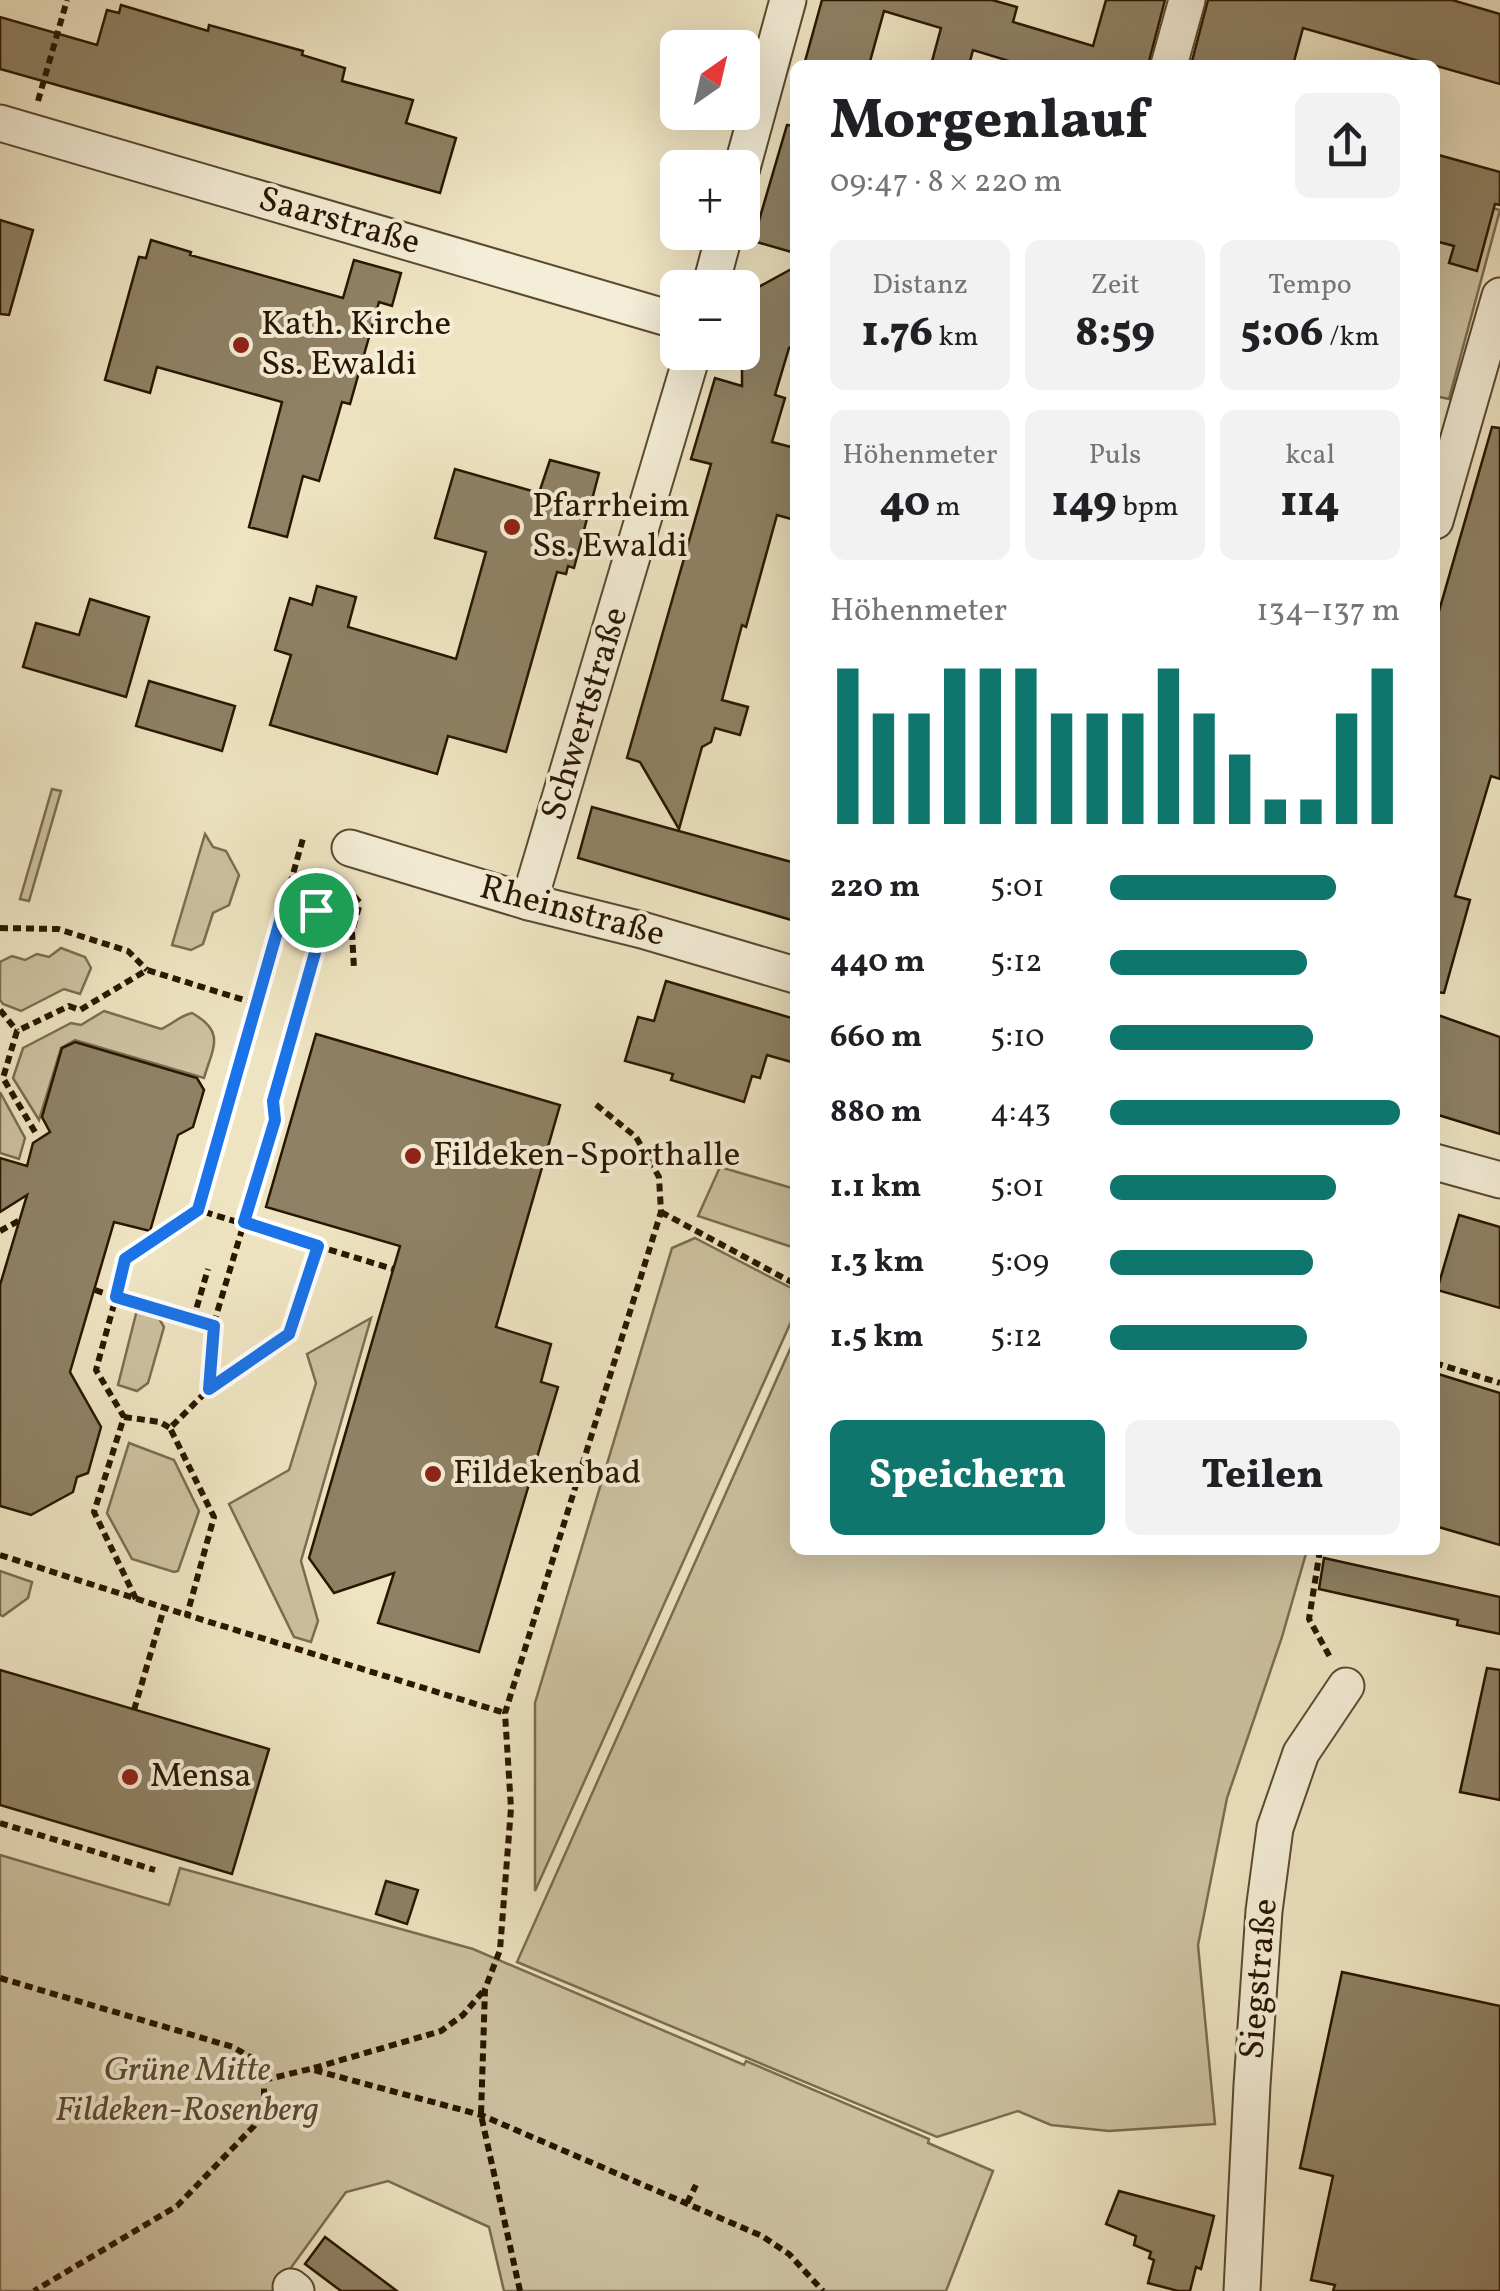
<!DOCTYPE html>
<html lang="de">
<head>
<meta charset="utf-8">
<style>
	body { margin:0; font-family:Vollkorn,serif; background:#f2f2f2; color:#202124; height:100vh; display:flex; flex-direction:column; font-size:38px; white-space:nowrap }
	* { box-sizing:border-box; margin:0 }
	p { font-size:32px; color:#757577 }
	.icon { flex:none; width:55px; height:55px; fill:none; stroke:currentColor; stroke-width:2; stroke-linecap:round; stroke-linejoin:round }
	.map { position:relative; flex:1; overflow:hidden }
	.sheet { position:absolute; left:790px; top:60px; width:650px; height:1495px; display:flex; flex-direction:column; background:#fff; border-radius:15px; box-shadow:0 10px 40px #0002 }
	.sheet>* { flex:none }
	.needle { width:65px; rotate:34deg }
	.fabs { position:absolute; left:660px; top:30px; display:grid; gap:20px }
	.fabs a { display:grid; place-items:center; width:100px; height:100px; border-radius:15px; background:#fff; box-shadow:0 10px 40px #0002; font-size:50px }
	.pin { position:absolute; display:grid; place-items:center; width:85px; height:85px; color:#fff; margin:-42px; border:5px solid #fff; border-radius:50%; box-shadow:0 2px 10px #0007 }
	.round { display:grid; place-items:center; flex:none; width:105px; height:105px; border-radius:15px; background:#f2f2f2 }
	.headline { display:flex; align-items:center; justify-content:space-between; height:170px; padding:0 40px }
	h1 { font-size:55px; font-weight:800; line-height:75px }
	.metrics { display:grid; grid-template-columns:repeat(3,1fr); gap:15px; height:170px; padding:10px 40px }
	.metrics div { display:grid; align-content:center; border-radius:15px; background:#f2f2f2; text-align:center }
	.metrics b { font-size:42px; font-weight:800 }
	.metrics small { font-size:28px; font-weight:400 }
	.metrics p { font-size:28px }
	.chart { height:280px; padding:20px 40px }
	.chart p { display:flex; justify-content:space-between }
	.chart svg { width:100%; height:180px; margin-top:10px; stroke:#0f766e; stroke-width:6 }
	.cta { display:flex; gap:20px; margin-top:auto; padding:20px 40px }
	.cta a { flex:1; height:115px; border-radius:15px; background:#0f766e; color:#fff; font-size:40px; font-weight:800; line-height:115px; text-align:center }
	.cta a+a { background:#f2f2f2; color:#202124 }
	ul { padding:0 40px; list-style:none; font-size:32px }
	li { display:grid; grid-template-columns:160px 120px 1fr; align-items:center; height:75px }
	li i { height:25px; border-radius:12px; background:#0f766e }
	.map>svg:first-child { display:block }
	.green { fill:#cdc1a1; stroke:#7b6c50; stroke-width:2.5 }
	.building { fill:#8f8165; stroke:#291600; stroke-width:2.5 }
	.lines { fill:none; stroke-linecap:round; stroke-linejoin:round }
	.street-casing { stroke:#5a4a30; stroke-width:39 }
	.path { stroke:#291600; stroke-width:6; stroke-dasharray:8 5; stroke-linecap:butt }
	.street { stroke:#f4edd7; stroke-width:35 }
	.route-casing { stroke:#fff; stroke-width:20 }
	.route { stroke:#1a73e8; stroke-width:12 }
	.poi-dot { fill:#8f2418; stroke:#f4edd7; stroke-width:4 }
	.labels { text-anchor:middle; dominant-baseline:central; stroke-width:8; stroke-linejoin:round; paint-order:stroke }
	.street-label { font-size:35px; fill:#291600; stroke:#f4edd7 }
	.poi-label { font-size:35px; fill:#291600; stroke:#f4edd7; text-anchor:start }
	.park-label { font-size:35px; font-style:italic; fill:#5a4930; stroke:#f4edd7 }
</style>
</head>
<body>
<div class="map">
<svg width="1500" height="2291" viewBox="0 0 1500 2291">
	<rect width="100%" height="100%" fill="#eee4c2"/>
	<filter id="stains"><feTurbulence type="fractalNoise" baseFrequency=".002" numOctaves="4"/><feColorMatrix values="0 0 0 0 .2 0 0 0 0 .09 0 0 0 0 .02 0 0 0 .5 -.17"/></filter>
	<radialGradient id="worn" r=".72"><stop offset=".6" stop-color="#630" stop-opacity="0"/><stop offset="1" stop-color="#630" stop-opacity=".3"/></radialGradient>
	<g class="green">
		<path d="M 1435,193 L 1500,210 L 1449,399 L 1435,396 Z"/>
		<path d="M 52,789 L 61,791 L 29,901 L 20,899 Z"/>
		<path d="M 205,834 L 213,847 L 226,851 L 239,875 L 229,905 L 213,913 L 203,944 L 191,950 L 172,945 Z"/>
		<path d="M 61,948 L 85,957 L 91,968 L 80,994 L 64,989 L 21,1011 L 3,1004 L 0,1000 L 0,962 L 12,956 L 25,960 L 37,954 L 49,957 Z"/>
		<path d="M 104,1011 L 161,1029 C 173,1024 179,1016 192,1013 C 226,1032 213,1047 204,1078 L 75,1040 L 61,1048 L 39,1120 L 13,1078 L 23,1048 L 71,1023 L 81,1025 Z"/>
		<path d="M 0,1092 L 25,1138 L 19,1159 L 0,1153 Z"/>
		<path d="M 720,1167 L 795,1189 L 795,1248 L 698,1216 Z"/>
		<path d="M 695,1238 L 795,1290 L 795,1313 L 535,1891 L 535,1703 L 672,1248 Z"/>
		<path d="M 137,1310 L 157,1315 L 164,1327 L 148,1383 L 137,1391 L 118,1385 Z"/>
		<path d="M 371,1318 L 301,1561 L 318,1621 L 311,1642 L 294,1637 L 229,1504 L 289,1470 L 316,1383 L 307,1354 Z"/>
		<path d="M 795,1338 L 795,1550 L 1307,1550 L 1282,1637 L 1227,1798 L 1198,1945 L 1215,2124 L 1109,2131 L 1051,2125 L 1018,2111 L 937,2137 L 517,1962 Z"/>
		<path d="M 129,1443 L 174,1460 L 199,1511 L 178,1571 L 174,1572 L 132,1559 L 107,1513 Z"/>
		<path d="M 0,1571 L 32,1582 L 28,1598 L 3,1616 L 0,1615 Z"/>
		<path d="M 0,1855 L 169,1905 L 180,1868 L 473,1949 L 744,2065 L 746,2061 L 929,2139 L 928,2143 L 993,2171 L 946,2291 L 504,2291 L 489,2227 L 388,2181 L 346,2192 L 274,2291 L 0,2291 Z"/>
	</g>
	<g class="building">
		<path d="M 822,0 L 992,0 L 1017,7 L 1013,22 L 1093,46 L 1106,0 L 1165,0 L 1148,65 L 1022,65 L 973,50 L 969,65 L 931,65 L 941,28 L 884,11 L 869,65 L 804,65 Z"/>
		<path d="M 1208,0 L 1452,0 L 1500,14 L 1500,84 L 1303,28 L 1293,65 L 1191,65 Z"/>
		<path d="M 121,5 L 208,31 L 209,25 L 303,51 L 302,55 L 345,68 L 342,81 L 413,100 L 406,123 L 456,138 L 440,193 L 0,69 L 0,17 L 97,45 L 107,10 L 119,13 Z"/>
		<path d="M 787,125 L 795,126 L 795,253 L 753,241 Z"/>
		<path d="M 1435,154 L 1500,172 L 1500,205 L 1495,204 L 1477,271 L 1449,263 L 1454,246 L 1435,241 Z"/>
		<path d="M 0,220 L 33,230 L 9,315 L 0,314 Z"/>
		<path d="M 151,240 L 191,252 L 190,255 L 343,298 L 354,260 L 401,273 L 392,306 L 379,302 L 350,404 L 342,402 L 319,481 L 303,476 L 287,537 L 249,527 L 282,402 L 157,367 L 150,393 L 105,380 L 139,257 L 146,258 Z"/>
		<path d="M 795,267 L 795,344 L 789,348 L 775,395 L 785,398 L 772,442 L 795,448 L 795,520 L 777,515 L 746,627 L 742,625 L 722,700 L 748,707 L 740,735 L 715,728 L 711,742 L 702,747 L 679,829 L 640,762 L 627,758 L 711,464 L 691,459 L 715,378 L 742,386 L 742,296 Z"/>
		<path d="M 1492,427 L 1500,428 L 1500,779 L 1491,776 L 1455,896 L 1470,900 L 1444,993 L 1435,992 L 1435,625 Z"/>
		<path d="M 550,460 L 599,473 L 574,568 L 568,566 L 566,574 L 557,572 L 506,752 L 448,736 L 437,774 L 270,725 L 291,655 L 275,650 L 290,598 L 312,605 L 317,586 L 356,597 L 348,627 L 456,659 L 486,552 L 435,538 L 455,469 L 539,493 Z"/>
		<path d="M 90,599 L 149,617 L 126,697 L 23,667 L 36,623 L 79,635 Z"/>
		<path d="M 149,681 L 235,706 L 222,751 L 136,726 Z"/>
		<path d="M 592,807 L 795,863 L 795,921 L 578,858 Z"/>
		<path d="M 666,981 L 795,1019 L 795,1063 L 767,1055 L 760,1078 L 752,1076 L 744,1102 L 671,1080 L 673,1074 L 625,1061 L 638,1017 L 654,1021 Z"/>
		<path d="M 1435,1014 L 1500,1037 L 1500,1134 L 1435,1114 Z"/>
		<path d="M 316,1034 L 560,1105 L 496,1327 L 551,1344 L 541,1382 L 558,1387 L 479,1652 L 378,1623 L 394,1573 L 334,1593 L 309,1558 L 400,1246 L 266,1207 Z"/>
		<path d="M 75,1042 L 197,1078 L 204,1090 L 193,1127 L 178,1135 L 150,1231 L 114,1222 L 70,1372 L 101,1427 L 88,1473 L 77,1477 L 73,1492 L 31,1515 L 0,1506 L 0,1285 L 27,1195 L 0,1212 L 0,1158 L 27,1166 L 33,1143 L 50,1132 L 42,1117 L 62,1048 Z"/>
		<path d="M 1459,1215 L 1500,1227 L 1500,1308 L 1437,1290 Z"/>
		<path d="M 1435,1373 L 1500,1393 L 1500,1545 L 1435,1526 Z"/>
		<path d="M 1324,1558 L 1500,1597 L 1500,1634 L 1457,1625 L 1458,1620 L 1319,1589 Z"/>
		<path d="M 1487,1668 L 1500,1670 L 1500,1800 L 1460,1792 Z"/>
		<path d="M 0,1670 L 269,1749 L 232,1874 L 0,1805 Z"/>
		<path d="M 386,1881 L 418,1890 L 407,1924 L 376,1914 Z"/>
		<path d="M 1342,1972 L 1500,2006 L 1500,2291 L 1333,2291 L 1335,2285 L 1311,2280 L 1333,2176 L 1300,2168 Z"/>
		<path d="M 1119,2191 L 1214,2216 L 1201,2269 L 1196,2267 L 1190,2291 L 1178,2291 L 1148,2283 L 1154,2260 L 1149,2258 L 1151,2252 L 1134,2245 L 1136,2236 L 1106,2224 Z"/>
		<path d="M 325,2237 L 397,2291 L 341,2291 L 305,2264 Z"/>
	</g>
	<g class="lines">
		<g class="street-casing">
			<g id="street">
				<path d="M 1169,65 L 1187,0"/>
				<path d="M 0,123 L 678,321"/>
				<path d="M 742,168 L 788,0"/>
				<path d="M 710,288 L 725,232"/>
				<path d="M 1435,521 L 1500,296"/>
				<path d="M 350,848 L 529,902 L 642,930 L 795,975"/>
				<path d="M 529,902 L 693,352"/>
				<path d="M 1435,1162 L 1500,1180"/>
				<path d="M 291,2287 L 296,2291"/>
				<path d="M 1242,2291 L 1252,2085 L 1264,1911 L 1275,1828 L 1301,1753 L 1346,1686"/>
			</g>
		</g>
		<g class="path">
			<path d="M 38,101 L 67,0"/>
			<path d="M 346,886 L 360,903 L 352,932 L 354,969"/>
			<path d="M 0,928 L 58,929 L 128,951 L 147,970"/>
			<path d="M 0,1010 L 17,1031"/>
			<path d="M 35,1132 L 3,1078 L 17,1031 L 69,1006 L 80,1010 L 147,970 L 257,1004"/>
			<path d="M 198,1210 L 304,835"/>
			<path d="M 661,1212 L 795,1284"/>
			<path d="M 0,1231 L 22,1219"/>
			<path d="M 318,1246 L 289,1334 L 209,1389 L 170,1428 L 214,1517 L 187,1615 L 505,1713"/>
			<path d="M 95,1290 L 116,1297 L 125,1259 L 198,1210 L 393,1269"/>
			<path d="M 193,1320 L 208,1269"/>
			<path d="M 1435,1363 L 1500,1383"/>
			<path d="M 209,1388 L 213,1326 L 275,1120 L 273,1101 L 322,928 L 316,910 L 286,900"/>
			<path d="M 124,1417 L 160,1422 L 170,1428"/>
			<path d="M 1320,1550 L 1309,1619 L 1331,1659"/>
			<path d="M 0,1555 L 187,1615"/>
			<path d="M 136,1599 L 94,1512 L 124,1417 L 96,1370 L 116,1297 L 213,1326"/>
			<path d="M 134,1710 L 164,1608"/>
			<path d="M 0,1823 L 155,1870"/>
			<path d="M 0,1978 L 233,2047 L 255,2060 L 264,2080 L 264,2104 L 254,2126 L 177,2206 L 34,2291"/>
			<path d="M 314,2068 L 441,2031 L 463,2015 L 484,1990"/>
			<path d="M 264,2080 L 310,2069 L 481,2115 L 762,2236 L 789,2254 L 823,2291"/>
			<path d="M 687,2203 L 696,2185"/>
			<path d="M 520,2291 L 481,2115 L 485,1989 L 500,1950 L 511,1808 L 505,1713 L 661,1212 L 659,1177 L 636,1137 L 594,1103"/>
		</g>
		<use href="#street" class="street"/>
	</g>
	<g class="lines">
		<g class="route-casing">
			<path id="route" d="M 286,900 L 316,910 L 322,928 L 273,1101 L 275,1120 L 244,1222 L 318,1246 L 289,1334 L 209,1389 L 214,1326 L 116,1297 L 125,1259 L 198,1210 Z"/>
		</g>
		<use href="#route" class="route"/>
	</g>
	<g class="poi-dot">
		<circle cx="241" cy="345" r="10"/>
		<circle cx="512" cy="527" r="10"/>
		<circle cx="413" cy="1156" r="10"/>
		<circle cx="433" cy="1474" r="10"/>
		<circle cx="130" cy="1777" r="10"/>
	</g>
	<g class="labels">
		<g class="street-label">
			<text transform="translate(339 222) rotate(16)">Saarstraße</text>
			<text transform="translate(586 714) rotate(-73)">Schwertstraße</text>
			<text transform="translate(572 912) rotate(15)">Rheinstraße</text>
			<text transform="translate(1260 1979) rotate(-85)">Siegstraße</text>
		</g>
		<g class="poi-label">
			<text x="261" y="325">Kath. Kirche<tspan x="261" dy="40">Ss. Ewaldi</tspan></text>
			<text x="532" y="507">Pfarrheim<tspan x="532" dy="40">Ss. Ewaldi</tspan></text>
			<text x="433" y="1156">Fildeken-Sporthalle</text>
			<text x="453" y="1474">Fildekenbad</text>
			<text x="150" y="1777">Mensa</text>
		</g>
		<g class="park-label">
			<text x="187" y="2071">Grüne Mitte<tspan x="187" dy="40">Fildeken-Rosenberg</tspan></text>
		</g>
	</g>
	<rect width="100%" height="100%" filter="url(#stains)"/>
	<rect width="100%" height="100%" fill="url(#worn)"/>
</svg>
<div class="fabs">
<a><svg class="needle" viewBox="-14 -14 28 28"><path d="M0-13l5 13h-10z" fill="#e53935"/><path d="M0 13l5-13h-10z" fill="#757577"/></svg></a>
<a>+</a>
<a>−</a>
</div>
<div class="pin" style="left:316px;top:910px;background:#1e9e55"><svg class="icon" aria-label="arrive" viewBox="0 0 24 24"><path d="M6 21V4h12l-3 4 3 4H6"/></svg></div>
<section class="sheet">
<div class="headline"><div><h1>Morgenlauf</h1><p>09:47 · 8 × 220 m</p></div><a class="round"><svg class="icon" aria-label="share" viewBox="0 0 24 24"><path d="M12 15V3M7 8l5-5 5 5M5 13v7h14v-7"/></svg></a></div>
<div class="metrics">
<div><p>Distanz</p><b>1.76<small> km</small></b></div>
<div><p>Zeit</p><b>8:59</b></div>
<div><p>Tempo</p><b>5:06<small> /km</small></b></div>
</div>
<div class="metrics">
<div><p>Höhenmeter</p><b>40<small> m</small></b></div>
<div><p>Puls</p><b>149<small> bpm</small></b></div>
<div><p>kcal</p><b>114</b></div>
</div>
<div class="chart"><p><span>Höhenmeter</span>134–137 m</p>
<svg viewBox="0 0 160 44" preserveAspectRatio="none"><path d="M5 44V6M15 44V17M25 44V17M35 44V6M45 44V6M55 44V6M65 44V17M75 44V17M85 44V17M95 44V6M105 44V17M115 44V27M125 44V38M135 44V38M145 44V17M155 44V6"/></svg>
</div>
<ul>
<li><b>220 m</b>5:01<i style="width:78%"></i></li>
<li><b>440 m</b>5:12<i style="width:68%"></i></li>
<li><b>660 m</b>5:10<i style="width:70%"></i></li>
<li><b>880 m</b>4:43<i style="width:100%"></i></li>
<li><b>1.1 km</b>5:01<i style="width:78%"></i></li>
<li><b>1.3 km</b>5:09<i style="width:70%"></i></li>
<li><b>1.5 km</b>5:12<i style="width:68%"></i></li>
</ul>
<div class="cta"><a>Speichern</a><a>Teilen</a></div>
</section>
</div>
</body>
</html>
